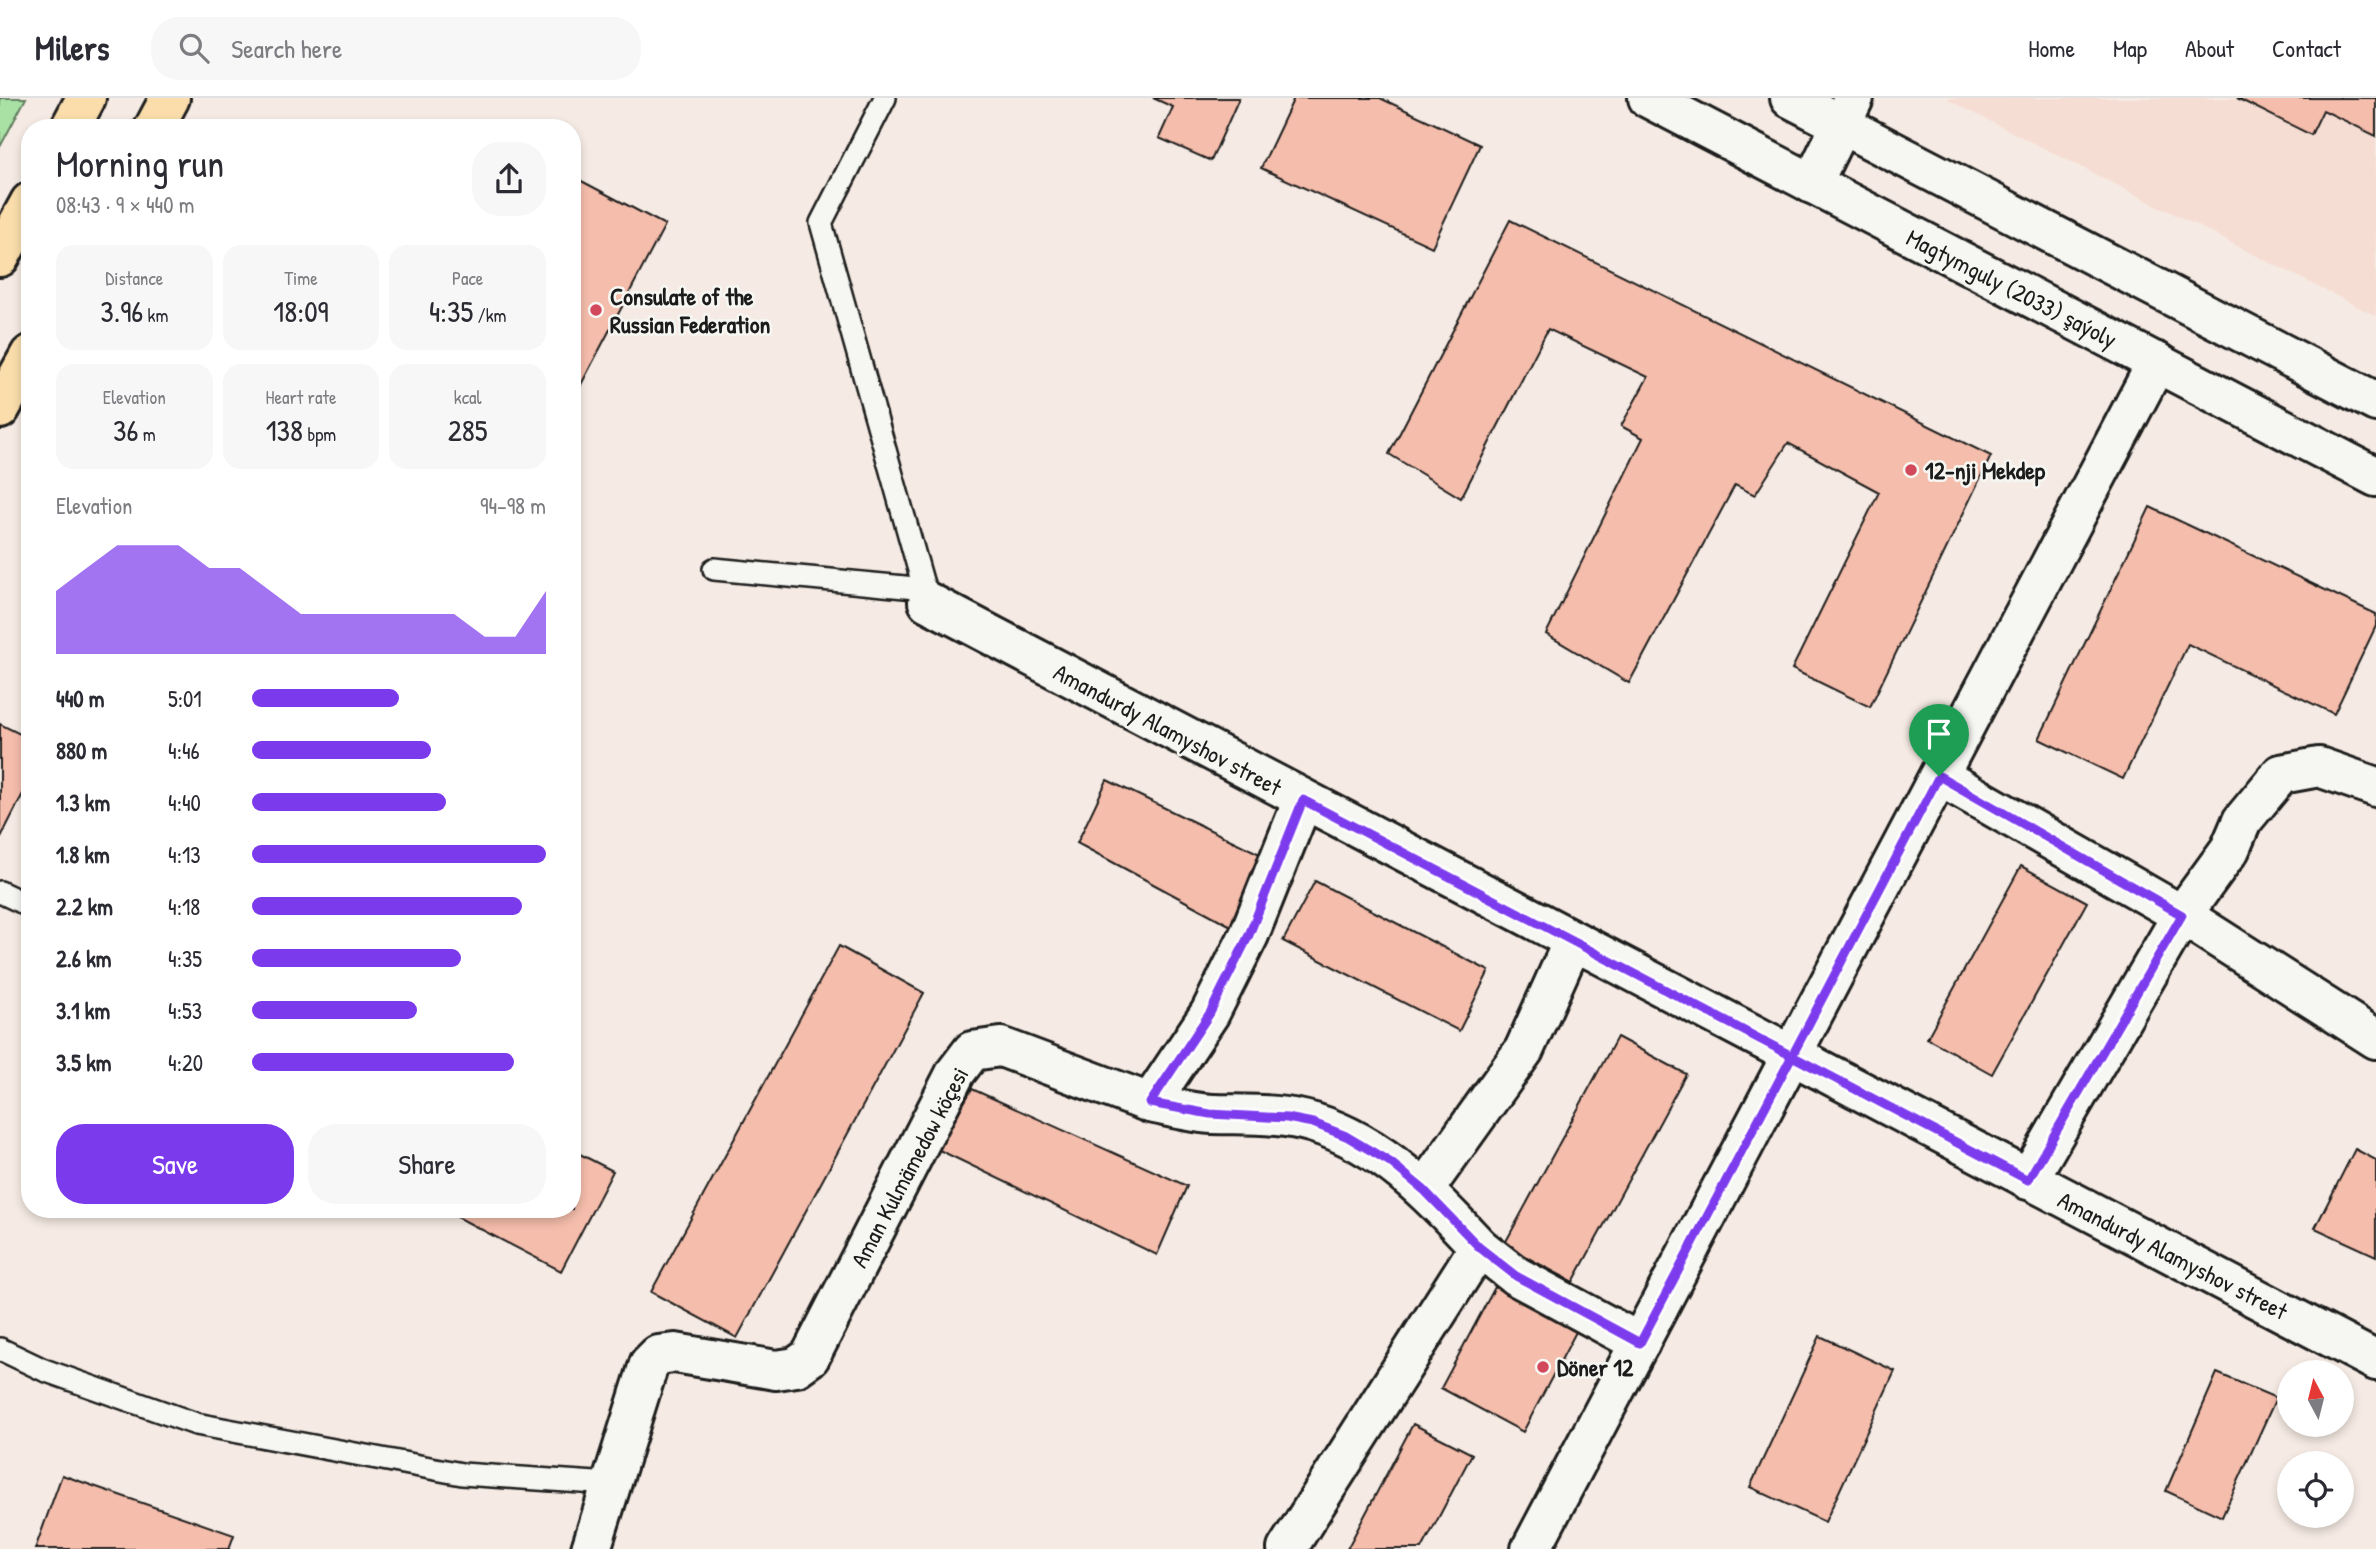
<!DOCTYPE html>
<html lang="en">
<head>
<meta charset="utf-8">
<style>
	body { margin:0; font-family:"Patrick Hand",sans-serif; background:#f7f7f7; color:#2b2b33; height:100vh; display:flex; flex-direction:column; font-size:26px; white-space:nowrap }
	* { box-sizing:border-box; margin:0 }
	p { font-size:23px; color:#7c7c81 }
	.icon { flex:none; width:38px; height:38px; fill:none; stroke:currentColor; stroke-width:2; stroke-linecap:round; stroke-linejoin:round }
	.map { position:relative; flex:1; overflow:hidden }
	.sheet { position:absolute; left:21px; top:21px; width:560px; height:1099px; display:flex; flex-direction:column; background:#fff; border-radius:28px; box-shadow:0 4px 10px #0003 }
	.sheet>* { flex:none }
	.needle { width:46px; rotate:353deg }
	.controls { position:absolute; left:2277px; top:1262px; display:grid; gap:14px }
	.controls a { display:grid; place-items:center; width:77px; height:77px; border-radius:50%; background:#fff; box-shadow:0 4px 10px #0003; font-size:35px }
	.pin { position:absolute; display:grid; place-items:center; width:60px; height:60px; color:#fff; margin:-72px -30px; border-radius:50% 50% 50% 0; rotate:-45deg; box-shadow:0 0 7px #0007 }
	.pin .icon { rotate:45deg }
	.round { display:grid; place-items:center; flex:none; width:74px; height:74px; border-radius:28px; background:#f7f7f7 }
	.headline { display:flex; align-items:center; justify-content:space-between; height:119px; padding:0 35px }
	h1 { font-size:38px; font-weight:600; line-height:52px }
	.stats { display:grid; grid-template-columns:repeat(3,1fr); gap:10px; height:119px; padding:7px 35px }
	.stats div { display:grid; align-content:center; border-radius:18px; background:#f7f7f7; text-align:center }
	.stats b { font-size:30px; font-weight:600 }
	.stats small { font-size:19px; font-weight:400 }
	.stats p { font-size:19px }
	.chart { height:196px; padding:14px 35px }
	.chart p { display:flex; justify-content:space-between }
	.chart svg { width:100%; height:126px; margin-top:7px; fill:#7c3aed; opacity:.7 }
	.action { display:flex; gap:14px; margin-top:auto; padding:14px 35px }
	.action a { flex:1; height:80px; border-radius:28px; background:#7c3aed; color:#fff; font-size:28px; font-weight:600; line-height:80px; text-align:center }
	.action a+a { background:#f7f7f7; color:#2b2b33 }
	ul { padding:0 35px; list-style:none; font-size:23px }
	li { display:grid; grid-template-columns:112px 84px 1fr; align-items:center; height:52px }
	li i { height:18px; border-radius:9px; background:#7c3aed }
	header { display:flex; align-items:center; gap:42px; box-sizing:border-box; height:98px; padding:0 35px; background:#fff; border-bottom:2px solid #e1e1e2 }
	header strong { font-size:33px }
	nav { display:flex; gap:38px; margin-inline-start:auto; font-size:24px }
	.search { width:490px; height:63px; background:#f7f7f7; display:flex; align-items:center; gap:18px; box-sizing:border-box; padding:0 24px; border-radius:28px; color:#7c7c81; font-size:26px }
	.map>svg:first-child { display:block }
	.built { fill:#f6ddd3 }
	.green { fill:#a9e1a5; stroke:#627e60; stroke-width:2 }
	.building { fill:#f5bdab; stroke:#1c1c1c; stroke-width:2 }
	.lines { fill:none; stroke-linecap:round; stroke-linejoin:round }
	.service-casing { stroke:#1c1c1c; stroke-width:26 }
	.minor-casing { stroke:#1c1c1c; stroke-width:44 }
	.secondary-casing { stroke:#1c1c1c; stroke-width:44 }
	.primary-casing { stroke:#1c1c1c; stroke-width:44 }
	.service { stroke:#f6f6f2; stroke-width:21 }
	.minor { stroke:#f6f6f2; stroke-width:38 }
	.secondary { stroke:#f6f6f2; stroke-width:38 }
	.primary { stroke:#faddab; stroke-width:38 }
	.route-casing { stroke:#fff; stroke-width:14 }
	.route { stroke:#7c3aed; stroke-width:9 }
	.poi-dot { fill:#d1495b; stroke:#f6f6f2; stroke-width:2.5 }
	.labels { text-anchor:middle; dominant-baseline:central; stroke-width:5; stroke-linejoin:round; paint-order:stroke }
	.street-label { font-size:24px; fill:#1c1c1c; stroke:#f6f6f2 }
	.poi-label { font-size:24px; font-weight:bold; fill:#1c1c1c; stroke:#f6f6f2; text-anchor:start }
</style>
</head>
<body>
<header>
<strong>Milers</strong>
<div class="search"><svg class="icon" aria-label="search" viewBox="0 0 24 24"><circle cx="10" cy="10" r="6"/><path d="M15 15l6 6"/></svg>Search here</div>
<nav><a>Home</a><a>Map</a><a>About</a><a>Contact</a></nav>
</header>
<div class="map">
<svg width="2376" height="1451" viewBox="0 0 2376 1451">
	<rect width="100%" height="100%" fill="#f6ebe4"/>
	<filter id="ink" filterUnits="userSpaceOnUse"><feTurbulence type="fractalNoise" baseFrequency=".0143" numOctaves="2"/><feDisplacementMap in="SourceGraphic" scale="14" xChannelSelector="R" yChannelSelector="G"/><feConvolveMatrix kernelMatrix="1 2 1 2 8 2 1 2 1" color-interpolation-filters="sRGB"/></filter>
	<g filter="url(#ink)">
		<path class="built" d="M 1949,0 L 2376,0 L 2376,218 L 1948,2 Z"/>
		<path class="green" d="M 0,0 L 26,0 L 0,49 Z"/>
		<g class="building">
			<path d="M 1153,0 L 1239,0 L 1211,63 L 1159,40 L 1173,9 Z"/>
			<path d="M 1294,0 L 1380,0 L 1480,47 L 1432,149 L 1261,70 Z"/>
			<path d="M 2237,0 L 2376,0 L 2376,38 L 2323,12 L 2311,37 Z"/>
			<path d="M 572,78 L 665,127 L 575,298 L 572,296 Z"/>
			<path d="M 1510,122 L 1991,358 L 1870,609 L 1792,571 L 1879,394 L 1788,345 L 1755,397 L 1735,387 L 1629,585 L 1546,536 L 1643,340 L 1621,328 L 1648,279 L 1548,231 L 1461,400 L 1389,356 Z"/>
			<path d="M 2150,409 L 2376,516 L 2376,528 L 2334,616 L 2188,546 L 2123,681 L 2039,641 Z"/>
			<path d="M 30,616 L 30,689 L 27,688 L 0,741 L 0,626 L 20,636 Z"/>
			<path d="M 1107,682 L 1264,758 L 1233,829 L 1077,745 Z"/>
			<path d="M 2021,768 L 2087,804 L 1992,976 L 1927,940 Z"/>
			<path d="M 1315,783 L 1489,873 L 1459,933 L 1283,843 Z"/>
			<path d="M 839,848 L 924,895 L 737,1240 L 651,1194 Z"/>
			<path d="M 1617,939 L 1686,976 L 1573,1184 L 1504,1147 Z"/>
			<path d="M 972,991 L 1187,1088 L 1157,1157 L 937,1051 Z"/>
			<path d="M 2355,1051 L 2376,1062 L 2376,1158 L 2315,1130 Z"/>
			<path d="M 572,1052 L 613,1073 L 561,1173 L 442,1111 L 572,1111 Z"/>
			<path d="M 1495,1189 L 1577,1232 L 1523,1334 L 1441,1290 Z"/>
			<path d="M 1820,1238 L 1895,1273 L 1825,1424 L 1750,1389 Z"/>
			<path d="M 2217,1275 L 2276,1300 L 2222,1419 L 2166,1393 Z"/>
			<path d="M 1413,1326 L 1472,1356 L 1422,1451 L 1347,1451 Z"/>
			<path d="M 62,1377 L 234,1437 L 229,1451 L 35,1451 Z"/>
		</g>
		<g class="lines">
			<g class="service-casing">
				<g id="service">
					<path d="M 885,0 L 821,125 L 928,504"/>
					<path d="M 714,471 L 926,491"/>
					<path d="M 0,794 L 30,808"/>
					<path d="M 0,1251 L 44,1272 L 196,1326 L 462,1376 L 611,1386"/>
				</g>
			</g>
			<g class="minor-casing">
				<g id="minor">
					<path d="M 1812,86 L 1854,0"/>
					<path d="M 928,504 L 2376,1263"/>
					<path d="M 1939,678 L 2182,817 L 2230,751 L 2242,723 L 2281,676 L 2319,669 L 2376,689"/>
					<path d="M 1150,1005 C 1170,1009 1192,1015 1213,1016 C 1246,1017 1282,1015 1314,1025 C 1382,1046 1432,1098 1479,1149"/>
					<path d="M 2028,1082 L 2182,817 L 2376,941"/>
					<path d="M 1424,1092 L 1524,952 L 1573,843"/>
					<path d="M 591,1451 L 649,1266 L 658,1257 L 675,1255 L 776,1272 L 796,1269 L 810,1259 L 956,974 L 972,953 L 1001,949 L 1150,1005 L 1210,915 L 1249,837 L 1303,702"/>
					<path d="M 1287,1451 L 1479,1149 L 1516,1178 L 1640,1245"/>
					<path d="M 1531,1451 L 2157,264"/>
				</g>
			</g>
			<g class="secondary-casing">
				<g id="secondary">
					<path d="M 1648,0 L 2376,379"/>
					<path d="M 1790,0 L 2376,304"/>
				</g>
			</g>
			<g class="primary-casing">
				<g id="primary">
					<path d="M 70,30 L 86,0"/>
					<path d="M 154,30 L 170,0"/>
					<path d="M 0,159 L 30,104"/>
					<path d="M 0,311 L 30,257"/>
				</g>
			</g>
			<use href="#service" class="service"/>
			<use href="#minor" class="minor"/>
			<use href="#secondary" class="secondary"/>
			<use href="#primary" class="primary"/>
		</g>
	</g>
	<g class="lines" filter="url(#ink)">
		<g class="route-casing">
			<path id="route" d="M 1939,678 L 1792,958 L 1303,702 L 1249,837 L 1210,915 L 1150,1005 L 1210,1016 L 1287,1020 L 1313,1025 L 1346,1038 L 1390,1064 L 1424,1092 L 1479,1149 L 1516,1178 L 1640,1245 L 1792,958 L 2028,1082 L 2182,817 L 1939,678"/>
		</g>
		<use href="#route" class="route"/>
	</g>
	<g class="poi-dot">
		<circle cx="596" cy="212" r="7"/>
		<circle cx="1911" cy="372" r="7"/>
		<circle cx="1543" cy="1269" r="7"/>
	</g>
	<g class="labels">
		<g class="street-label">
			<text transform="translate(2012 190) rotate(27)">Magtymguly (2033) şaýoly</text>
			<text transform="translate(1168 631) rotate(28)">Amandurdy Alamyshov street</text>
			<text transform="translate(909 1069) rotate(-62)">Aman Kulmämedow köçesi</text>
			<text transform="translate(2173 1157) rotate(27)">Amandurdy Alamyshov street</text>
		</g>
		<g class="poi-label">
			<text x="610" y="198">Consulate of the<tspan x="610" dy="28">Russian Federation</tspan></text>
			<text x="1925" y="372">12-nji Mekdep</text>
			<text x="1557" y="1269">Döner 12</text>
		</g>
	</g>
</svg>
<div class="controls">
<a><svg class="needle" viewBox="-14 -14 28 28"><path d="M0-13l5 13h-10z" fill="#e53935"/><path d="M0 13l5-13h-10z" fill="#7c7c81"/></svg></a>
<a><svg class="icon" aria-label="locate" viewBox="0 0 24 24"><circle cx="12" cy="12" r="6"/><path d="M12 2v4M12 18v4M2 12h4M18 12h4"/></svg></a>
</div>
<div class="pin" style="left:1939px;top:678px;background:#1e9e55"><svg class="icon" aria-label="arrive" viewBox="0 0 24 24"><path d="M6 21V4h12l-3 4 3 4H6"/></svg></div>
<section class="sheet">
<div class="headline"><div><h1>Morning run</h1><p>08:43 · 9 × 440 m</p></div><a class="round"><svg class="icon" aria-label="share" viewBox="0 0 24 24"><path d="M12 15V3M7 8l5-5 5 5M5 13v7h14v-7"/></svg></a></div>
<div class="stats">
<div><p>Distance</p><b>3.96<small> km</small></b></div>
<div><p>Time</p><b>18:09</b></div>
<div><p>Pace</p><b>4:35<small> /km</small></b></div>
</div>
<div class="stats">
<div><p>Elevation</p><b>36<small> m</small></b></div>
<div><p>Heart rate</p><b>138<small> bpm</small></b></div>
<div><p>kcal</p><b>285</b></div>
</div>
<div class="chart"><p><span>Elevation</span>94–98 m</p>
<svg viewBox="0 0 160 44" preserveAspectRatio="none"><path d="M0 44V22L10 14L20 6L30 6L40 6L50 14L60 14L70 22L80 30L90 30L100 30L110 30L120 30L130 30L140 38L150 38L160 22V44z"/></svg>
</div>
<ul>
<li><b>440 m</b>5:01<i style="width:50%"></i></li>
<li><b>880 m</b>4:46<i style="width:61%"></i></li>
<li><b>1.3 km</b>4:40<i style="width:66%"></i></li>
<li><b>1.8 km</b>4:13<i style="width:100%"></i></li>
<li><b>2.2 km</b>4:18<i style="width:92%"></i></li>
<li><b>2.6 km</b>4:35<i style="width:71%"></i></li>
<li><b>3.1 km</b>4:53<i style="width:56%"></i></li>
<li><b>3.5 km</b>4:20<i style="width:89%"></i></li>
</ul>
<div class="action"><a>Save</a><a>Share</a></div>
</section>
</div>
</body>
</html>
